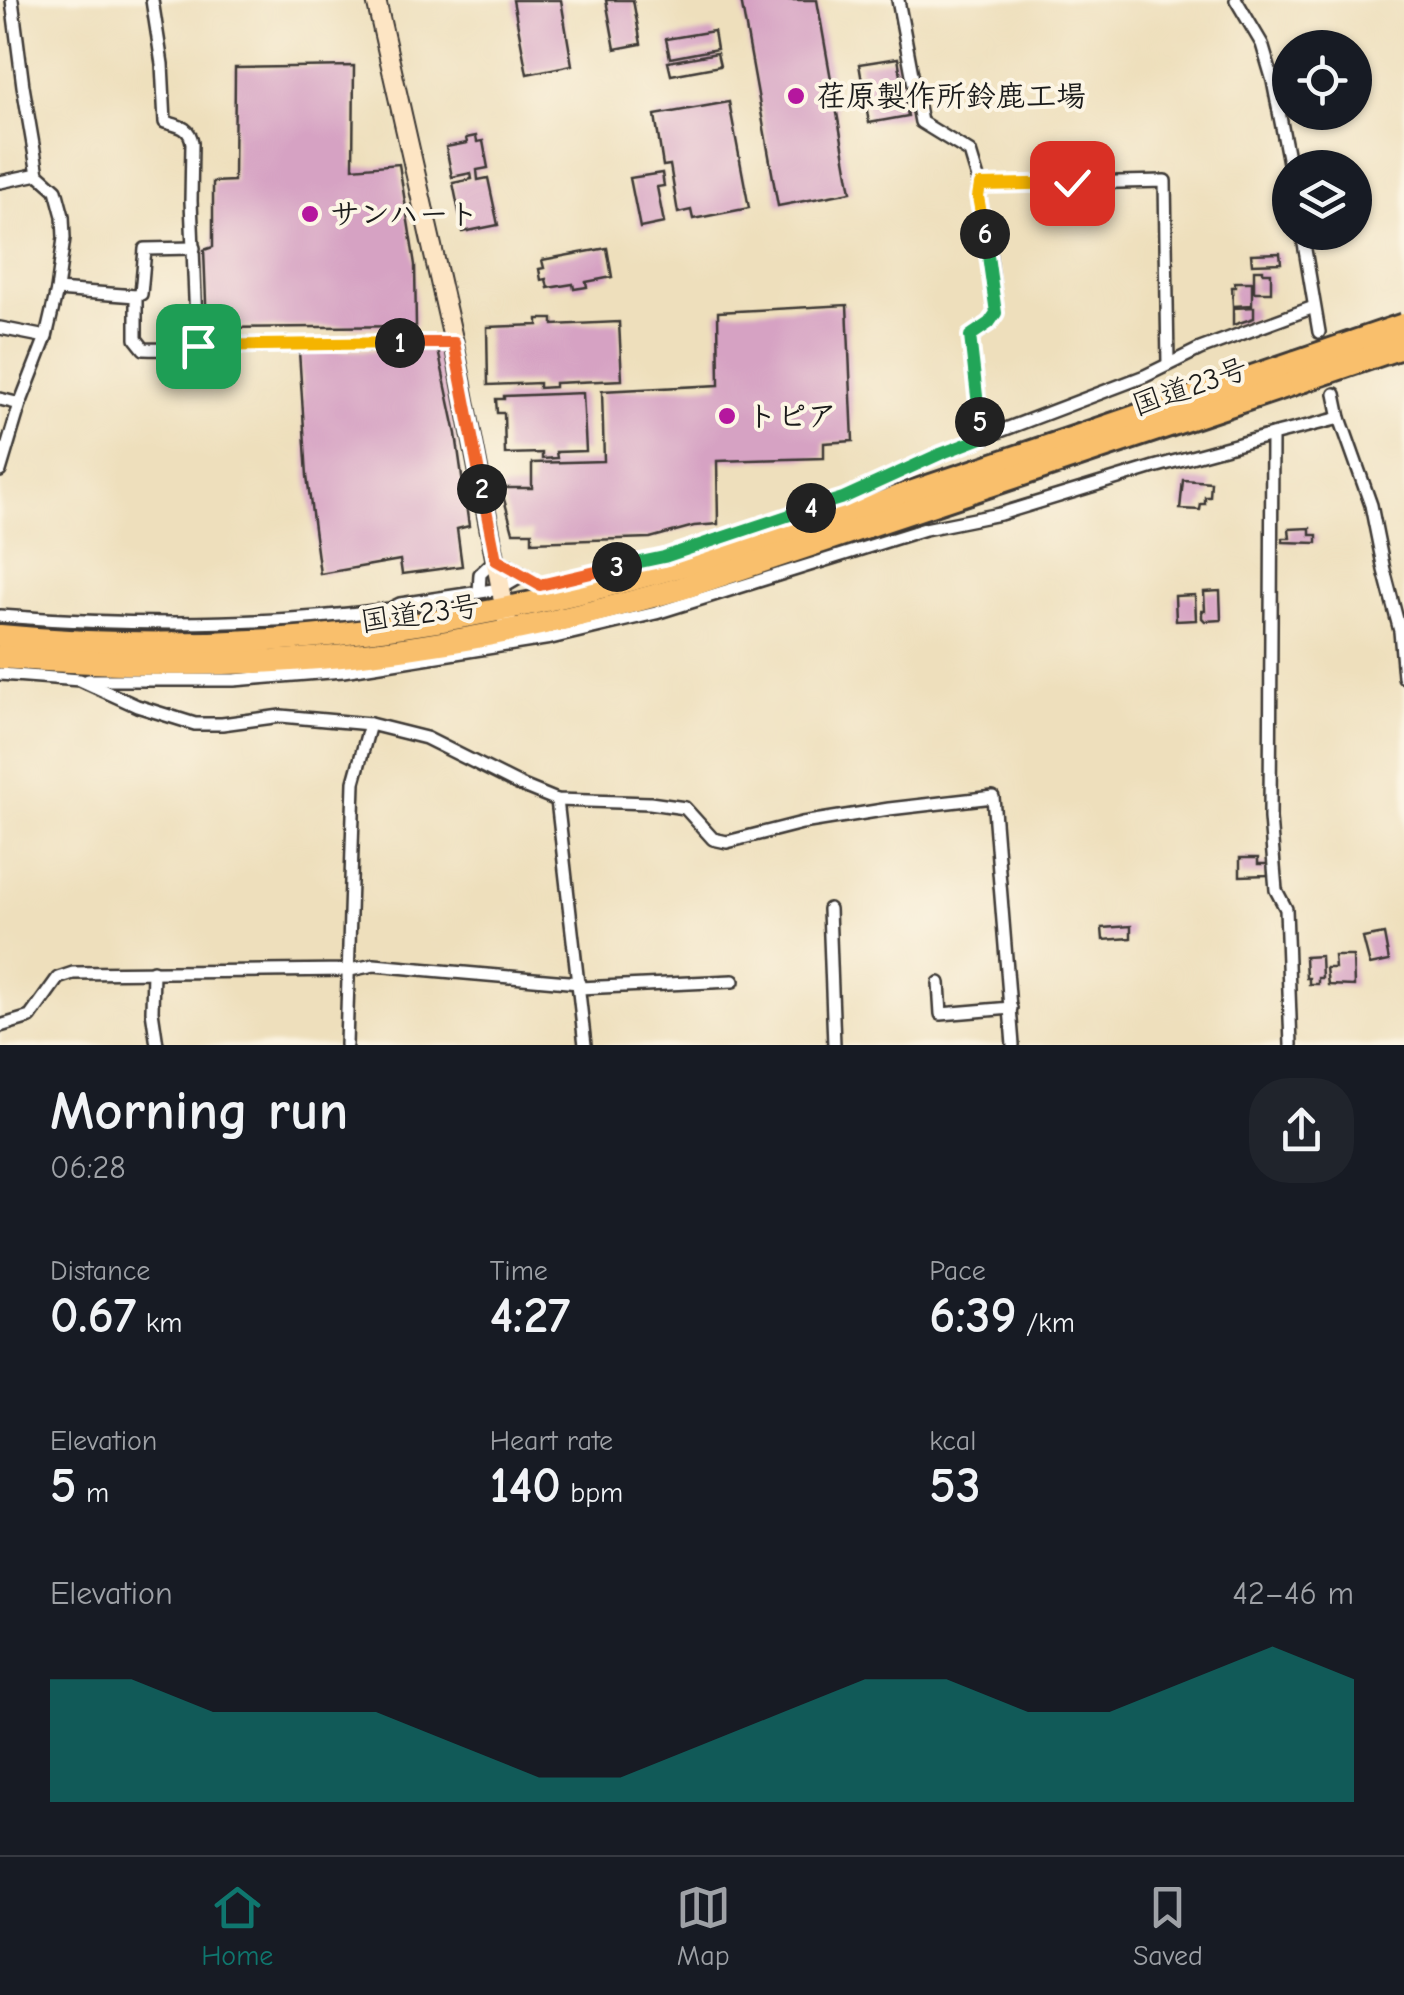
<!DOCTYPE html>
<html lang="en">
<head>
<meta charset="utf-8">
<style>
	body { margin:0; font-family:"Comic Neue","Klee One",sans-serif; background:#20242c; color:#f1f3f6; height:100vh; display:flex; flex-direction:column; font-size:38px; white-space:nowrap }
	* { box-sizing:border-box; margin:0 }
	p { font-size:32px; color:#9ea1a6 }
	.icon { flex:none; width:55px; height:55px; fill:none; stroke:currentColor; stroke-width:2; stroke-linecap:round; stroke-linejoin:round }
	.map { position:relative; height:1045px; overflow:hidden }
	.sheet { display:flex; flex-direction:column; background:#171b24; flex:1 }
	.sheet>* { flex:none }
	.tools { position:absolute; left:1272px; top:30px; display:grid; gap:20px }
	.tools a { display:grid; place-items:center; width:100px; height:100px; border-radius:50%; background:#171b24; box-shadow:0 2px 8px #0004; font-size:50px }
	.pin { position:absolute; display:grid; place-items:center; width:85px; height:85px; color:#fff; margin:-42px; border-radius:20px; box-shadow:0 5px 15px #0006 }
	.km { position:absolute; width:50px; height:50px; margin:-25px; border-radius:50%; background:#222; color:#fff; font-size:28px; line-height:50px; text-align:center }
	.round { display:grid; place-items:center; flex:none; width:105px; height:105px; border-radius:40px; background:#20242c }
	.headline { display:flex; align-items:center; justify-content:space-between; height:170px; padding:0 50px }
	h1 { font-size:55px; font-weight:700; line-height:75px }
	.metrics { display:grid; grid-template-columns:repeat(3,1fr); gap:15px; height:170px; padding:10px 50px }
	.metrics div { display:grid; align-content:center }
	.metrics b { font-size:50px; font-weight:700 }
	.metrics small { font-size:28px; font-weight:400 }
	.metrics p { font-size:28px }
	.chart { height:280px; padding:20px 50px }
	.chart p { display:flex; justify-content:space-between }
	.chart svg { width:100%; height:180px; margin-top:10px; fill:#0f766e; opacity:.7 }
	.tabs { display:flex; justify-content:space-around; align-items:center; height:140px; border-top:2px solid #363941; background:#171b24; font-size:28px; color:#9ea1a6 }
	.tabs a { display:grid; justify-items:center; gap:5px }
	.tabs .on { color:#0f766e }
	.map>svg:first-child { display:block }
	.building { fill:#d6a2c3 }
	.lines { fill:none; stroke-linecap:round; stroke-linejoin:round }
	.street-casing { stroke:#3c3934; stroke-width:16 }
	.secondary-casing { stroke:#3c3934; stroke-width:22 }
	.highway-casing { stroke:#3c3934; stroke-width:28 }
	.street { stroke:#fff; stroke-width:11 }
	.secondary { stroke:#fde5c4; stroke-width:18 }
	.highway { stroke:#f9bf6c; stroke-width:22 }
	.highway-bridge-casing { stroke:#3c3934; stroke-width:28; stroke-linecap:butt }
	.highway-bridge { stroke:#f9bf6c; stroke-width:22 }
	.split-1-casing { stroke:#fff; stroke-width:20 }
	.split-2-casing { stroke:#fff; stroke-width:20 }
	.split-3-casing { stroke:#fff; stroke-width:20 }
	.split-4-casing { stroke:#fff; stroke-width:20 }
	.split-5-casing { stroke:#fff; stroke-width:20 }
	.split-6-casing { stroke:#fff; stroke-width:20 }
	.split-7-casing { stroke:#fff; stroke-width:20 }
	.split-1 { stroke:#f5b400; stroke-width:12 }
	.split-2 { stroke:#f0652b; stroke-width:12 }
	.split-3 { stroke:#f0652b; stroke-width:12 }
	.split-4 { stroke:#22a559; stroke-width:12 }
	.split-5 { stroke:#22a559; stroke-width:12 }
	.split-6 { stroke:#22a559; stroke-width:12 }
	.split-7 { stroke:#f5b400; stroke-width:12 }
	.poi-dot { fill:#b5179e; stroke:#fcf5e5; stroke-width:4 }
	.labels { text-anchor:middle; dominant-baseline:central; stroke-width:8; stroke-linejoin:round; paint-order:stroke }
	.poi-label { font-size:30px; font-weight:bold; fill:#1c1c1c; stroke:#fcf5e5; text-anchor:start }
	.street-label { font-size:30px; fill:#1c1c1c; stroke:#fcf5e5 }
</style>
</head>
<body>
<div class="map">
<svg width="1404" height="1045" viewBox="0 0 1404 1045">
	<rect width="100%" height="100%" fill="#fcf5e5"/>
	<filter id="ink" filterUnits="userSpaceOnUse"><feTurbulence type="fractalNoise" baseFrequency=".01" numOctaves="2"/><feDisplacementMap in="SourceGraphic" scale="20" xChannelSelector="R" yChannelSelector="G"/><feConvolveMatrix kernelMatrix="1 2 1 2 8 2 1 2 1" color-interpolation-filters="sRGB"/></filter>
	<filter id="wash" filterUnits="userSpaceOnUse"><feTurbulence type="fractalNoise" baseFrequency=".0048" numOctaves="4" result="noise"/><feDisplacementMap in="SourceGraphic" scale="40" xChannelSelector="R" yChannelSelector="G"/><feGaussianBlur stdDeviation="2.25" result="paint"/><feColorMatrix in="noise" values="0 0 0 0 0 0 0 0 0 0 0 0 0 0 0 0 0 1.4 0 .05"/><feComposite in="paint" operator="in"/></filter>
	<g filter="url(#wash)">
		<rect width="100%" height="100%" fill="#eedfbc"/>
		<g id="blocks">
			<g class="building">
				<path d="M 513,0 L 561,0 L 572,65 L 527,74 Z"/>
				<path d="M 606,0 L 633,0 L 641,44 L 615,49 Z"/>
				<path d="M 741,0 L 817,0 L 851,192 L 778,206 Z"/>
				<path d="M 714,31 L 717,49 L 670,58 L 666,39 Z"/>
				<path d="M 717,53 L 720,66 L 671,75 L 668,62 Z"/>
				<path d="M 898,58 L 908,116 L 869,123 L 859,64 Z"/>
				<path d="M 354,66 L 353,168 L 399,164 L 415,265 L 416,326 L 207,328 L 204,250 L 213,247 L 213,182 L 234,181 L 235,68 Z"/>
				<path d="M 729,102 L 749,208 L 693,219 L 691,210 L 678,213 L 670,165 L 663,166 L 655,115 Z"/>
				<path d="M 476,136 L 477,142 L 483,141 L 488,168 L 477,170 L 478,180 L 488,178 L 498,225 L 463,232 L 453,183 L 472,179 L 471,173 L 452,177 L 446,147 L 467,143 L 466,138 Z"/>
				<path d="M 662,173 L 664,186 L 657,187 L 664,223 L 640,228 L 630,178 Z"/>
				<path d="M 607,248 L 612,277 L 586,282 L 587,287 L 574,289 L 573,284 L 548,288 L 546,279 L 541,280 L 539,269 L 544,268 L 542,260 Z"/>
				<path d="M 1280,253 L 1281,263 L 1252,264 L 1251,254 Z"/>
				<path d="M 1254,270 L 1263,270 L 1263,273 L 1271,273 L 1271,292 L 1254,292 Z"/>
				<path d="M 1235,282 L 1252,282 L 1252,305 L 1233,306 L 1232,287 L 1235,287 Z"/>
				<path d="M 847,305 L 853,441 L 824,443 L 824,458 L 717,461 L 718,524 L 694,526 L 650,538 L 532,542 L 532,532 L 513,532 L 501,488 L 532,488 L 532,463 L 604,461 L 602,391 L 719,385 L 718,312 Z"/>
				<path d="M 1254,307 L 1254,318 L 1233,325 L 1233,308 Z"/>
				<path d="M 538,319 L 553,319 L 553,325 L 619,322 L 622,380 L 555,383 L 555,387 L 539,388 L 539,383 L 488,385 L 487,327 L 538,325 Z"/>
				<path d="M 438,350 L 456,434 L 469,526 L 457,529 L 462,566 L 402,574 L 400,560 L 320,574 L 307,476 L 299,351 Z"/>
				<path d="M 583,393 L 586,451 L 556,452 L 557,458 L 542,459 L 542,453 L 505,454 L 504,413 L 497,413 L 496,399 L 504,399 L 504,396 Z"/>
				<path d="M 1183,480 L 1211,482 L 1210,497 L 1205,497 L 1205,504 L 1201,504 L 1200,510 L 1180,509 Z"/>
				<path d="M 1310,528 L 1310,535 L 1317,535 L 1317,543 L 1283,542 L 1283,538 L 1290,538 L 1289,529 Z"/>
				<path d="M 1220,591 L 1221,620 L 1205,621 L 1202,618 L 1202,611 L 1205,611 L 1204,592 Z"/>
				<path d="M 1195,595 L 1196,620 L 1176,621 L 1175,596 Z"/>
				<path d="M 1240,858 L 1258,858 L 1258,864 L 1268,864 L 1268,875 L 1240,876 Z"/>
				<path d="M 1131,926 L 1131,938 L 1103,940 L 1102,928 Z"/>
				<path d="M 1384,934 L 1389,961 L 1370,965 L 1363,938 Z"/>
				<path d="M 1321,956 L 1322,978 L 1318,978 L 1318,984 L 1309,984 L 1309,978 L 1306,978 L 1305,957 Z"/>
				<path d="M 1334,956 L 1353,956 L 1354,986 L 1328,985 L 1326,968 L 1335,968 Z"/>
			</g>
		</g>
	</g>
	<g filter="url(#ink)">
		<use href="#blocks" fill-opacity="0" stroke="#3c3934" stroke-width="2.5"/>
		<g class="lines">
			<g class="street-casing">
				<g id="street">
					<path d="M 152,0 L 162,64 L 165,122 C 179,126 190,127 192,143 L 191,201 L 197,346"/>
					<path d="M 898,0 L 921,122 L 970,152 L 980,185 L 1165,181 L 1168,363"/>
					<path d="M 1236,0 L 1262,44 L 1273,81 L 1290,168"/>
					<path d="M 0,182 L 38,174"/>
					<path d="M 980,185 L 978,197 L 989,250 L 996,313 L 989,323 L 970,337 L 983,438"/>
					<path d="M 1302,232 L 1319,332"/>
					<path d="M 57,290 L 136,296 L 136,339 L 144,349 C 175,351 205,346 236,345 C 309,344 381,344 454,343"/>
					<path d="M 136,296 L 141,294 L 145,249 L 194,248"/>
					<path d="M 0,328 L 46,337"/>
					<path d="M 1335,394 L 1340,418 L 1371,505 L 1384,570 L 1400,631 L 1404,677"/>
					<path d="M 0,399 L 20,404"/>
					<path d="M 0,471 L 20,404 L 46,337 L 57,290 L 64,238 L 63,216 L 56,190 L 38,174 L 23,86 L 12,0"/>
					<path d="M 479,592 L 480,574 L 496,559 L 540,585 L 664,557 L 843,498 L 940,454 L 1145,376 L 1200,349 L 1314,307"/>
					<path d="M 0,616 C 130,626 260,627 390,609 L 400,604 L 500,589 L 524,575"/>
					<path d="M 0,674 L 80,680 L 137,706 L 195,724 L 222,724 L 281,716 L 370,724 L 426,738 L 518,784 L 557,800 L 650,803 L 685,808 L 713,839 L 727,842 L 802,823 L 889,809 L 993,797 L 1013,1045"/>
					<path d="M 88,680 L 234,680 L 343,671 L 551,638 L 656,613 L 925,529 L 1000,514 L 1154,467 L 1272,435"/>
					<path d="M 557,800 L 585,1045"/>
					<path d="M 829,909 L 834,1045"/>
					<path d="M 153,971 L 152,1011 L 157,1045"/>
					<path d="M 939,983 L 941,1014 L 1011,1008"/>
					<path d="M 579,988 L 733,981"/>
					<path d="M 0,1026 L 30,1017 L 58,978 L 73,973 L 350,970 L 374,965 L 579,983"/>
					<path d="M 346,1045 L 354,782 L 370,724"/>
					<path d="M 1291,1045 L 1286,909 L 1276,890 L 1270,818 L 1272,435 L 1340,418"/>
				</g>
			</g>
			<g class="secondary-casing">
				<path id="secondary" d="M 376,0 L 454,343 L 507,621"/>
			</g>
			<g class="highway-casing">
				<g id="highway">
					<path d="M 0,636 C 168,652 338,642 503,609 C 649,580 791,534 931,486 C 1053,445 1174,404 1296,362"/>
					<path d="M 0,657 C 142,667 287,668 428,645 C 514,632 598,612 682,588 L 1301,381"/>
				</g>
			</g>
			<use href="#street" class="street"/>
			<use href="#secondary" class="secondary"/>
			<use href="#highway" class="highway"/>
			<g class="highway-bridge-casing">
				<g id="highway-bridge">
					<path d="M 1296,362 L 1404,325"/>
					<path d="M 1301,381 L 1404,346"/>
				</g>
			</g>
			<use href="#highway-bridge" class="highway-bridge"/>
		</g>
	</g>
	<g class="lines" filter="url(#ink)">
		<g class="split-1-casing">
			<path id="split-1" d="M 198,346 L 400,343"/>
		</g>
		<g class="split-2-casing">
			<path id="split-2" d="M 400,343 L 454,343 L 482,489"/>
		</g>
		<g class="split-3-casing">
			<path id="split-3" d="M 482,489 L 496,560 L 540,585 L 617,567"/>
		</g>
		<g class="split-4-casing">
			<path id="split-4" d="M 617,567 L 664,557 L 811,508"/>
		</g>
		<g class="split-5-casing">
			<path id="split-5" d="M 811,508 L 843,498 L 940,454 L 982,438 L 980,422"/>
		</g>
		<g class="split-6-casing">
			<path id="split-6" d="M 980,422 L 970,336 L 989,323 L 996,313 L 985,234"/>
		</g>
		<g class="split-7-casing">
			<path id="split-7" d="M 985,234 L 978,197 L 980,185 L 1072,183"/>
		</g>
		<use href="#split-1" class="split-1"/>
		<use href="#split-2" class="split-2"/>
		<use href="#split-3" class="split-3"/>
		<use href="#split-4" class="split-4"/>
		<use href="#split-5" class="split-5"/>
		<use href="#split-6" class="split-6"/>
		<use href="#split-7" class="split-7"/>
	</g>
	<g class="poi-dot">
		<circle cx="796" cy="96" r="10"/>
		<circle cx="310" cy="214" r="10"/>
		<circle cx="727" cy="416" r="10"/>
	</g>
	<g class="labels">
		<g class="poi-label">
			<text x="816" y="96">荏原製作所鈴鹿工場</text>
			<text x="330" y="214">サンハート</text>
			<text x="747" y="416">トピア</text>
		</g>
		<g class="street-label">
			<text transform="translate(1190 387) rotate(-19)">国道23号</text>
			<text transform="translate(420 614) rotate(-8)">国道23号</text>
		</g>
	</g>
</svg>
<div class="tools">
<a><svg class="icon" aria-label="locate" viewBox="0 0 24 24"><circle cx="12" cy="12" r="6"/><path d="M12 2v4M12 18v4M2 12h4M18 12h4"/></svg></a>
<a><svg class="icon" aria-label="layers" viewBox="0 0 24 24"><path d="M12 4l9 5-9 5-9-5zM3 14l9 5 9-5"/></svg></a>
</div>
<div class="pin" style="left:198px;top:346px;background:#1e9e55"><svg class="icon" aria-label="arrive" viewBox="0 0 24 24"><path d="M6 21V4h12l-3 4 3 4H6"/></svg></div>
<div class="pin" style="left:1072px;top:183px;background:#d93025"><svg class="icon" aria-label="check" viewBox="0 0 24 24"><path d="M5 12l5 5 9-10"/></svg></div>
<b class="km" style="left:400px;top:343px">1</b>
<b class="km" style="left:482px;top:489px">2</b>
<b class="km" style="left:617px;top:567px">3</b>
<b class="km" style="left:811px;top:508px">4</b>
<b class="km" style="left:980px;top:422px">5</b>
<b class="km" style="left:985px;top:234px">6</b>
</div>
<section class="sheet">
<div class="headline"><div><h1>Morning run</h1><p>06:28</p></div><a class="round"><svg class="icon" aria-label="share" viewBox="0 0 24 24"><path d="M12 15V3M7 8l5-5 5 5M5 13v7h14v-7"/></svg></a></div>
<div class="metrics">
<div><p>Distance</p><b>0.67<small> km</small></b></div>
<div><p>Time</p><b>4:27</b></div>
<div><p>Pace</p><b>6:39<small> /km</small></b></div>
</div>
<div class="metrics">
<div><p>Elevation</p><b>5<small> m</small></b></div>
<div><p>Heart rate</p><b>140<small> bpm</small></b></div>
<div><p>kcal</p><b>53</b></div>
</div>
<div class="chart"><p><span>Elevation</span>42–46 m</p>
<svg viewBox="0 0 160 44" preserveAspectRatio="none"><path d="M0 44V14L10 14L20 22L30 22L40 22L50 30L60 38L70 38L80 30L90 22L100 14L110 14L120 22L130 22L140 14L150 6L160 14V44z"/></svg>
</div>
</section>
<nav class="tabs">
<a class="on"><svg class="icon" aria-label="home" viewBox="0 0 24 24"><path d="M3 11l9-7 9 7M6 9v11h12V9"/></svg>Home</a>
<a><svg class="icon" aria-label="map" viewBox="0 0 24 24"><path d="M3 6l6-2 6 2 6-2v14l-6 2-6-2-6 2zM9 4v14M15 6v14"/></svg>Map</a>
<a><svg class="icon" aria-label="saved" viewBox="0 0 24 24"><path d="M7 4h10v16l-5-4-5 4z"/></svg>Saved</a>
</nav>
</body>
</html>
